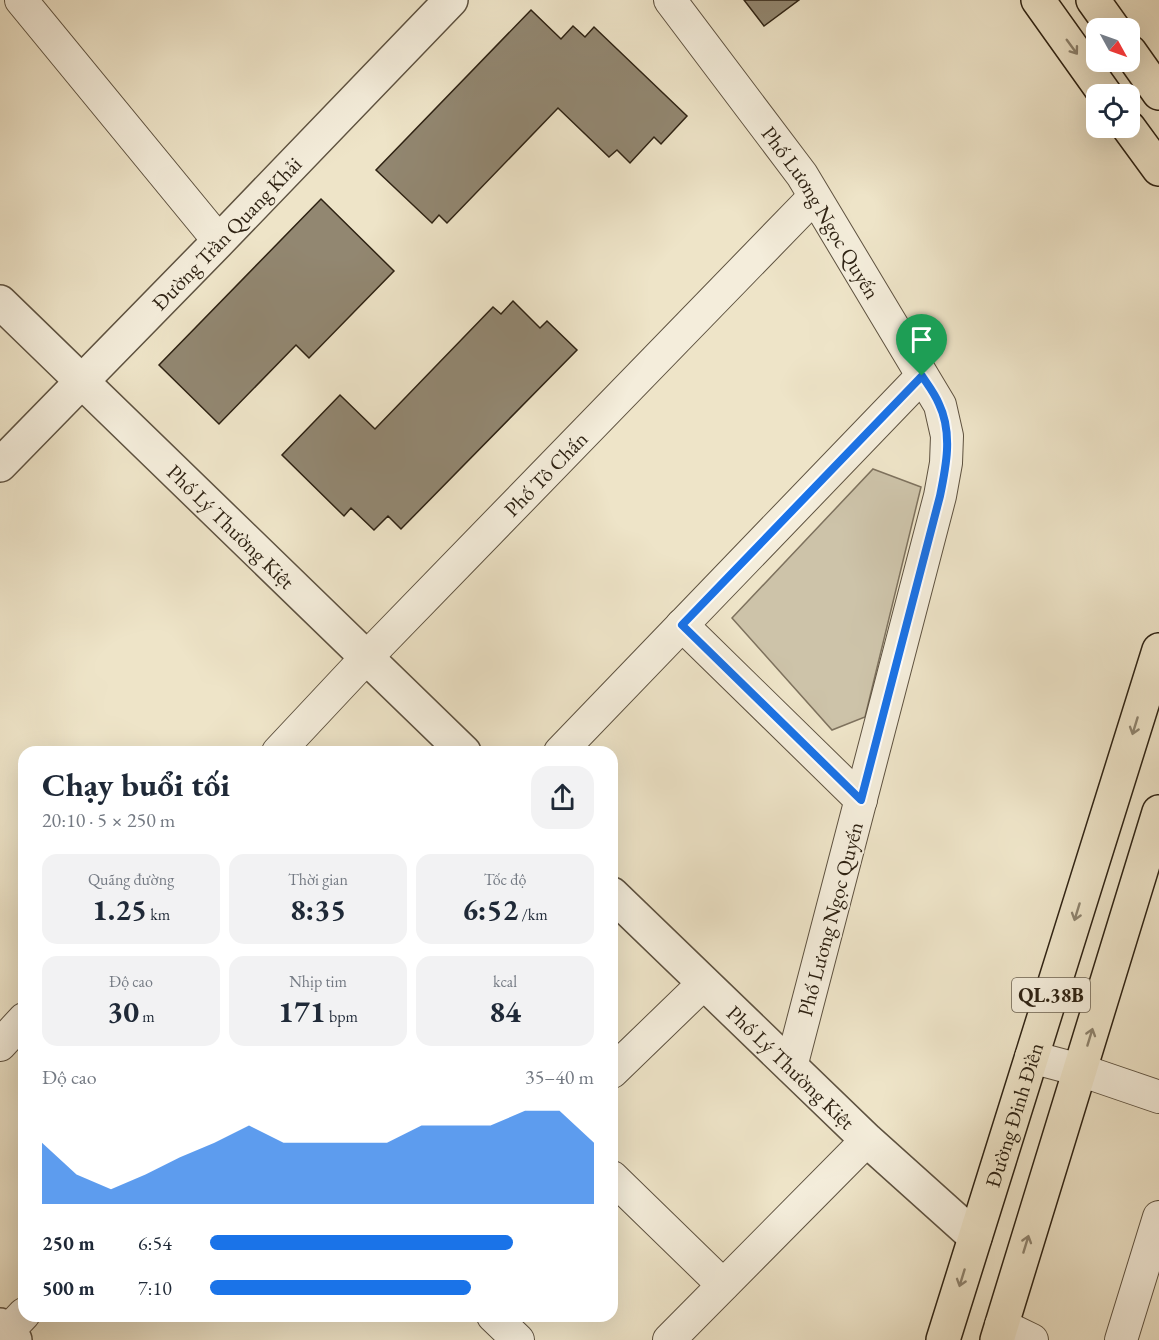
<!DOCTYPE html>
<html lang="vi">
<head>
<meta charset="utf-8">
<style>
	body { margin:0; font-family:"EB Garamond",serif; background:#f2f2f3; color:#1f2937; height:100vh; display:flex; flex-direction:column; font-size:22px; white-space:nowrap }
	* { box-sizing:border-box; margin:0 }
	p { font-size:20px; color:#747a83 }
	.icon { flex:none; width:33px; height:33px; fill:none; stroke:currentColor; stroke-width:2; stroke-linecap:round; stroke-linejoin:round }
	.map { position:relative; flex:1; overflow:hidden }
	.sheet { position:absolute; left:18px; top:746px; width:600px; height:576px; display:flex; flex-direction:column; background:#fff; border-radius:18px; box-shadow:0 6px 24px #0002 }
	.sheet>* { flex:none }
	.needle { width:39px; rotate:130deg }
	.tools { position:absolute; left:1086px; top:18px; display:grid; gap:12px }
	.tools a { display:grid; place-items:center; width:54px; height:54px; border-radius:12px; background:#fff; box-shadow:0 6px 24px #0002; font-size:30px }
	.pin { position:absolute; display:grid; place-items:center; width:51px; height:51px; color:#fff; margin:-62px -26px; border-radius:50% 50% 50% 0; rotate:-45deg; box-shadow:0 0 6px #0007 }
	.pin .icon { rotate:45deg }
	.round { display:grid; place-items:center; flex:none; width:63px; height:63px; border-radius:18px; background:#f2f2f3 }
	.head { display:flex; align-items:center; justify-content:space-between; height:102px; padding:0 24px }
	h1 { font-size:33px; font-weight:700; line-height:45px }
	.figures { display:grid; grid-template-columns:repeat(3,1fr); gap:9px; height:102px; padding:6px 24px }
	.figures div { display:grid; align-content:center; border-radius:15px; background:#f2f2f3; text-align:center }
	.figures b { font-size:30px; font-weight:700 }
	.figures small { font-size:16px; font-weight:400 }
	.figures p { font-size:16px }
	.chart { height:168px; padding:12px 24px }
	.chart p { display:flex; justify-content:space-between }
	.chart svg { width:100%; height:108px; margin-top:6px; fill:#1a73e8; opacity:.7 }
	ul { padding:0 24px; list-style:none; font-size:20px }
	li { display:grid; grid-template-columns:96px 72px 1fr; align-items:center; height:45px }
	li i { height:15px; border-radius:8px; background:#1a73e8 }
	.map>svg:first-child { display:block }
	.green { fill:#cdc3a9; stroke:#7e725e; stroke-width:1.5 }
	.building { fill:#928771; stroke:#2e2213; stroke-width:1.5 }
	.lines { fill:none; stroke-linecap:round; stroke-linejoin:round }
	.minor-casing { stroke:#5e5240; stroke-width:34 }
	.tertiary-casing { stroke:#5e5240; stroke-width:36 }
	.trunk-casing { stroke:#2e2213; stroke-width:36 }
	.minor { stroke:#f4eddb; stroke-width:32 }
	.tertiary { stroke:#f4eddb; stroke-width:33 }
	.trunk { stroke:#eee4c8; stroke-width:33 }
	.oneway { stroke:#8e836e }
	.route-casing { stroke:#fff; stroke-width:12 }
	.route { stroke:#1a73e8; stroke-width:8 }
	.labels { text-anchor:middle; dominant-baseline:central; stroke-width:4.5; stroke-linejoin:round; paint-order:stroke }
	.shield { fill:#f4eddb; stroke:#695f4f; stroke-width:1.5 }
	.shield-label { font-size:20px; font-weight:bold; fill:#2e2213 }
	.street-label { font-size:21px; fill:#2e2213; stroke:#f4eddb }
</style>
</head>
<body>
<div class="map">
<svg width="1159" height="1340" viewBox="0 0 1159 1340">
	<rect width="100%" height="100%" fill="#eee4c8"/>
	<filter id="stains"><feTurbulence type="fractalNoise" baseFrequency=".00333" numOctaves="4"/><feColorMatrix values="0 0 0 0 .2 0 0 0 0 .09 0 0 0 0 .02 0 0 0 .5 -.17"/></filter>
	<radialGradient id="worn" r=".72"><stop offset=".6" stop-color="#630" stop-opacity="0"/><stop offset="1" stop-color="#630" stop-opacity=".3"/></radialGradient>
	<path class="green" d="M 873,469 L 921,487 L 865,717 L 832,730 L 732,618 Z"/>
	<g class="building">
		<path d="M 744,0 L 799,0 L 764,26 Z"/>
		<path d="M 531,10 L 561,39 L 573,26 L 585,37 L 594,27 L 687,116 L 661,144 L 654,137 L 630,163 L 617,150 L 609,157 L 558,108 L 447,223 L 439,215 L 432,223 L 376,170 Z"/>
		<path d="M 321,199 L 394,271 L 309,358 L 296,345 L 219,424 L 159,365 Z"/>
		<path d="M 513,301 L 540,328 L 547,321 L 577,350 L 401,529 L 388,516 L 374,530 L 351,508 L 344,516 L 282,455 L 340,395 L 375,429 L 493,307 L 501,314 Z"/>
	</g>
	<g class="lines">
		<g class="minor-casing">
			<g id="minor">
				<path d="M 21,0 L 219,241"/>
				<path id="s1" d="M 670,0 L 802,175 L 940,405 L 947,436 L 946,463 L 940,496 L 791,1067"/>
				<path d="M 682,625 L 861,800"/>
				<path id="s2" d="M 278,752 L 367,657 L 814,197"/>
				<path d="M 560,752 L 922,376"/>
				<path d="M 0,1045 L 24,1019"/>
				<path d="M 1031,1057 L 1080,1070 L 1159,1097"/>
				<path d="M 612,1072 L 704,983"/>
				<path d="M 612,1177 L 723,1285"/>
				<path d="M 493,1316 L 518,1340"/>
				<path d="M 1001,1325 L 1032,1340"/>
				<path d="M 7,1332 L 24,1314"/>
				<path d="M 669,1340 L 867,1140"/>
				<path d="M 1121,1340 L 1159,1217"/>
			</g>
		</g>
		<g class="tertiary-casing">
			<g id="tertiary">
				<path id="s3" d="M 0,302 L 464,752"/>
				<path id="s4" d="M 0,465 L 219,241 L 451,0"/>
				<path id="s5" d="M 612,894 L 867,1140 L 975,1237"/>
				<path d="M 0,1325 L 15,1340"/>
			</g>
		</g>
		<g class="trunk-casing">
			<g id="trunk">
				<path d="M 1038,0 L 1105,94"/>
				<path d="M 1093,0 L 1113,28"/>
				<path d="M 1130,52 L 1159,93"/>
				<path d="M 1129,128 L 1159,169"/>
				<path id="s6" d="M 943,1340 L 1159,650"/>
				<path d="M 997,1340 L 1159,812"/>
			</g>
		</g>
		<use href="#minor" class="minor"/>
		<use href="#tertiary" class="tertiary"/>
		<use href="#trunk" class="trunk"/>
	</g>
	<defs><path id="oneway-shaft" d="M-6 0H5M1.5-3L5.5 0L1.5 3" fill="none" stroke-width="1.6" stroke-linecap="round" stroke-linejoin="round" transform="scale(1.5)"/></defs>
	<g class="oneway">
		<use href="#oneway-shaft" transform="translate(1072 47) rotate(54)"/>
		<use href="#oneway-shaft" transform="translate(1135 726) rotate(107)"/>
		<use href="#oneway-shaft" transform="translate(1077 912) rotate(107)"/>
		<use href="#oneway-shaft" transform="translate(1090 1037) rotate(-73)"/>
		<use href="#oneway-shaft" transform="translate(1026 1244) rotate(-73)"/>
		<use href="#oneway-shaft" transform="translate(962 1278) rotate(107)"/>
	</g>
	<g class="lines">
		<g class="route-casing">
			<path id="route" d="M 922,376 C 928,385 935,394 939,404 C 953,433 946,467 940,496 L 861,800 L 682,625 Z"/>
		</g>
		<use href="#route" class="route"/>
	</g>
	<g class="labels">
		<rect class="shield" x="1012" y="978" width="78" height="34" rx="4.5"/>
		<g class="shield-label">
			<text x="1051" y="995">QL.38B</text>
		</g>
		<g class="street-label">
			<text stroke="none"><textPath href="#s1" startOffset="261">Phố Lương Ngọc Quyến</textPath></text>
			<text stroke="none"><textPath href="#s4" startOffset="324">Đường Trần Quang Khải</textPath></text>
			<text stroke="none"><textPath href="#s2" startOffset="386">Phố Tô Chấn</textPath></text>
			<text stroke="none"><textPath href="#s3" startOffset="322">Phố Lý Thường Kiệt</textPath></text>
			<text transform="translate(830 919) rotate(-75)">Phố Lương Ngọc Quyến</text>
			<text stroke="none"><textPath href="#s5" startOffset="249">Phố Lý Thường Kiệt</textPath></text>
			<text stroke="none"><textPath href="#s6" startOffset="236">Đường Đinh Điền</textPath></text>
		</g>
	</g>
	<rect width="100%" height="100%" filter="url(#stains)"/>
	<rect width="100%" height="100%" fill="url(#worn)"/>
</svg>
<div class="tools">
<a><svg class="needle" viewBox="-14 -14 28 28"><path d="M0-13l5 13h-10z" fill="#e53935"/><path d="M0 13l5-13h-10z" fill="#747a83"/></svg></a>
<a><svg class="icon" aria-label="locate" viewBox="0 0 24 24"><circle cx="12" cy="12" r="6"/><path d="M12 2v4M12 18v4M2 12h4M18 12h4"/></svg></a>
</div>
<div class="pin" style="left:922px;top:376px;background:#1e9e55"><svg class="icon" aria-label="arrive" viewBox="0 0 24 24"><path d="M6 21V4h12l-3 4 3 4H6"/></svg></div>
<section class="sheet">
<div class="head"><div><h1>Chạy buổi tối</h1><p>20:10 · 5 × 250 m</p></div><a class="round"><svg class="icon" aria-label="share" viewBox="0 0 24 24"><path d="M12 15V3M7 8l5-5 5 5M5 13v7h14v-7"/></svg></a></div>
<div class="figures">
<div><p>Quãng đường</p><b>1.25<small> km</small></b></div>
<div><p>Thời gian</p><b>8:35</b></div>
<div><p>Tốc độ</p><b>6:52<small> /km</small></b></div>
</div>
<div class="figures">
<div><p>Độ cao</p><b>30<small> m</small></b></div>
<div><p>Nhịp tim</p><b>171<small> bpm</small></b></div>
<div><p>kcal</p><b>84</b></div>
</div>
<div class="chart"><p><span>Độ cao</span>35–40 m</p>
<svg viewBox="0 0 160 44" preserveAspectRatio="none"><path d="M0 44V19L10 32L20 38L30 32L40 25L50 19L60 12L70 19L80 19L90 19L100 19L110 12L120 12L130 12L140 6L150 6L160 19V44z"/></svg>
</div>
<ul>
<li><b>250 m</b>6:54<i style="width:79%"></i></li>
<li><b>500 m</b>7:10<i style="width:68%"></i></li>
</ul>
</section>
</div>
</body>
</html>
